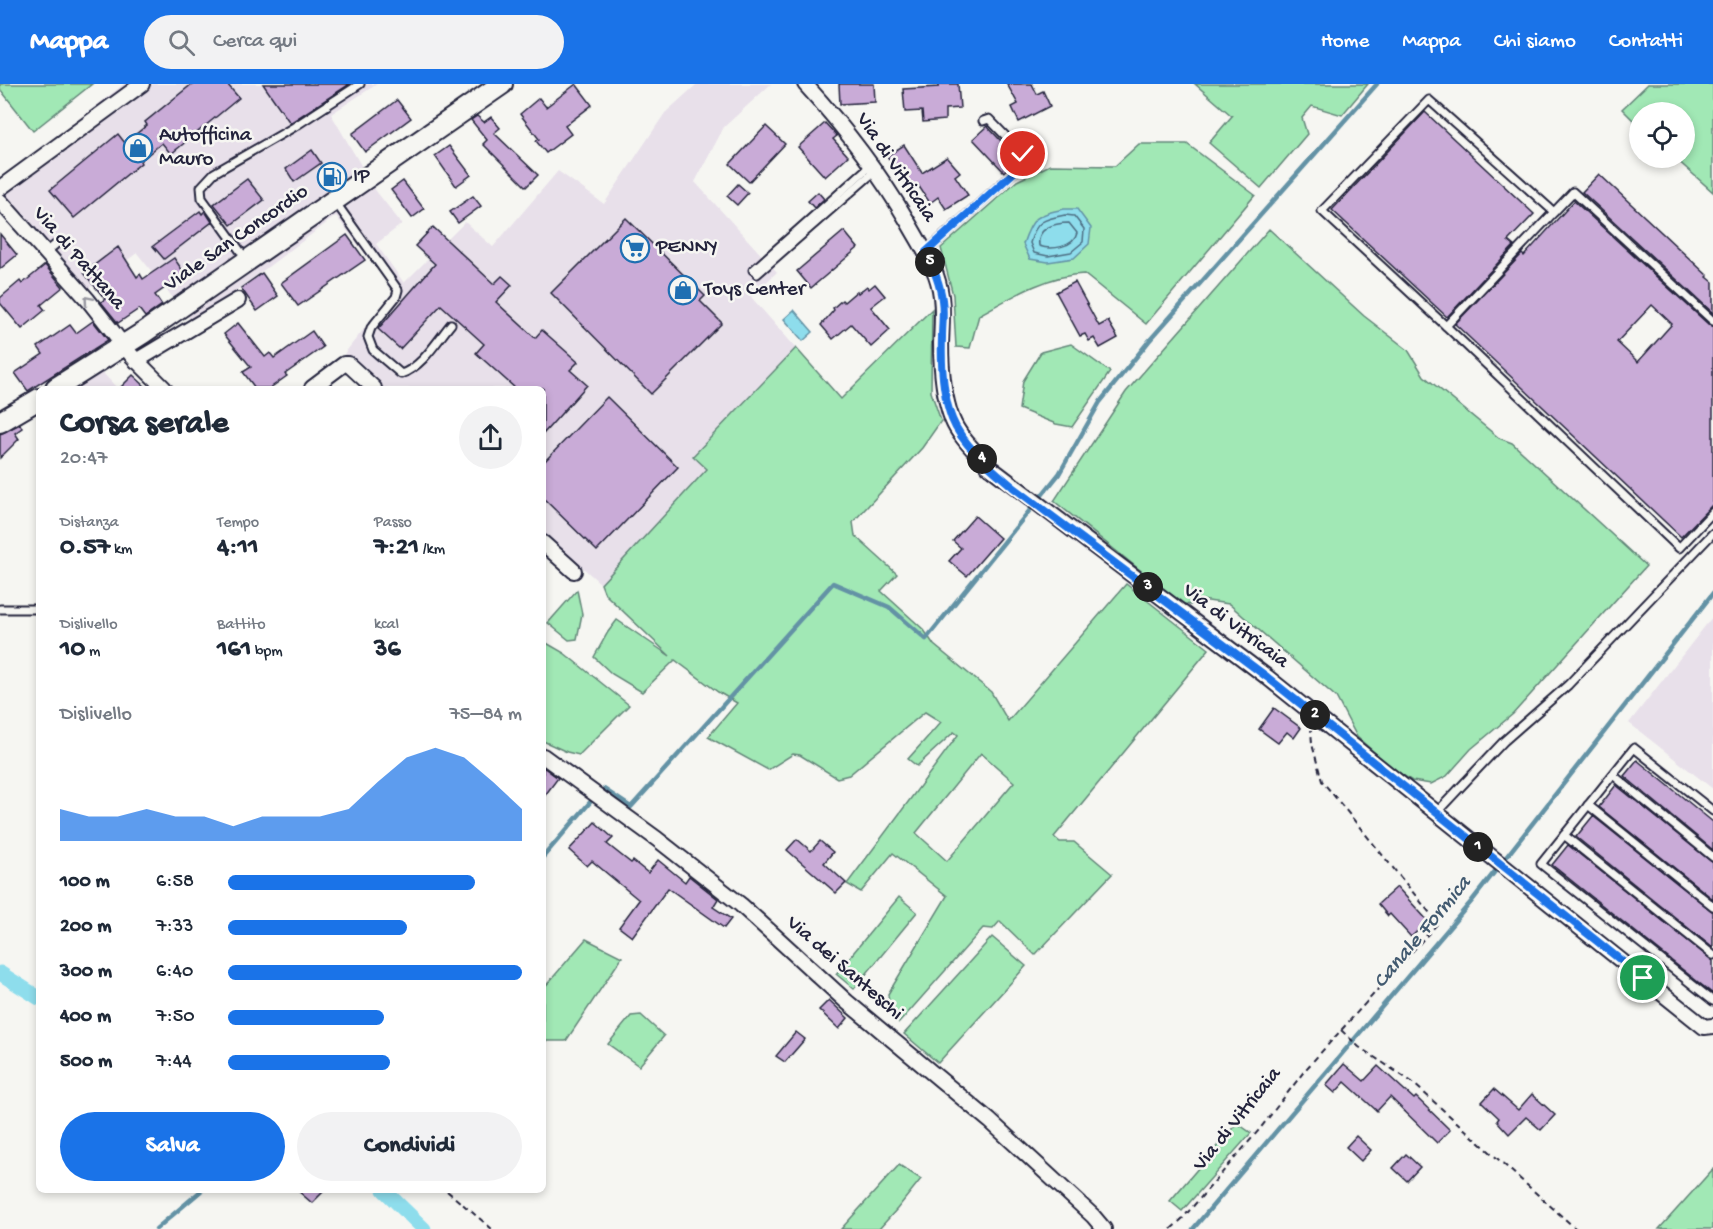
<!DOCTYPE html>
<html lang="it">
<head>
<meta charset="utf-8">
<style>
	body { margin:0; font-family:"Gochi Hand",sans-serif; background:#f2f2f3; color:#1f2937; height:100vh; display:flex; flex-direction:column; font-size:22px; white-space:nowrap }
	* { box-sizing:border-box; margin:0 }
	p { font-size:20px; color:#747a83 }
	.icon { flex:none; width:33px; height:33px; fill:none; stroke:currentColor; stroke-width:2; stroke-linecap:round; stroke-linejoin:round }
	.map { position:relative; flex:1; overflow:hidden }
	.sheet { position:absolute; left:36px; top:302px; width:510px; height:807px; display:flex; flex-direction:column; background:#fff; border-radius:9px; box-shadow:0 3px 9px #0003 }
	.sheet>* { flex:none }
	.tools { position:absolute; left:1629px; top:18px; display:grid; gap:12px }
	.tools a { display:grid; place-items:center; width:66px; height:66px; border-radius:50%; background:#fff; box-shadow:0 3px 9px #0003; font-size:30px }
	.pin { position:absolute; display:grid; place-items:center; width:51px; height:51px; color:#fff; margin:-26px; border:3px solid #fff; border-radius:50%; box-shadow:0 2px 6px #0007 }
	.km { position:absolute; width:30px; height:30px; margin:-15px; border-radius:50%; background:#222; color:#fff; font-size:16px; line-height:30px; text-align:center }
	.round { display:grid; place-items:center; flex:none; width:63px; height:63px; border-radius:32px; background:#f2f2f3 }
	.overview { display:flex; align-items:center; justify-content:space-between; height:102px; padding:0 24px }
	h1 { font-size:33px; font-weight:700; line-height:45px }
	.stats { display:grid; grid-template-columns:repeat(3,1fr); gap:9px; height:102px; padding:6px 24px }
	.stats div { display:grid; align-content:center }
	.stats b { font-size:26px; font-weight:700 }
	.stats small { font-size:16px; font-weight:400 }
	.stats p { font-size:16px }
	.chart { height:168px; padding:12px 24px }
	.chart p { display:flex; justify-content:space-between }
	.chart svg { width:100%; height:108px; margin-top:6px; fill:#1a73e8; opacity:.7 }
	.primary-button { display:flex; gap:12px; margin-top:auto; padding:12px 24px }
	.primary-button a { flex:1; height:69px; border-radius:36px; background:#1a73e8; color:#fff; font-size:24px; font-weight:700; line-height:69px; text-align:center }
	.primary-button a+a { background:#f2f2f3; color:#1f2937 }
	ul { padding:0 24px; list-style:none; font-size:20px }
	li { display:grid; grid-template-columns:96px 72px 1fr; align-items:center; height:45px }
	li i { height:15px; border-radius:8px; background:#1a73e8 }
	header { display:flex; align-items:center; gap:36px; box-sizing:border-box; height:84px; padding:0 30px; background:#1a73e8; color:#fff }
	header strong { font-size:28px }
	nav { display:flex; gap:33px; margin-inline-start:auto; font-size:21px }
	.search { width:420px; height:54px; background:#f2f2f3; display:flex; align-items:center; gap:15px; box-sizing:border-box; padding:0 21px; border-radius:33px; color:#747a83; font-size:22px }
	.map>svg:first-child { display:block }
	.built { fill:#e8e0ea }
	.green { fill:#a1e8b5; stroke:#628578; stroke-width:1.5; fill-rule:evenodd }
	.water { fill:#8eddec; stroke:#6392a5; stroke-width:1.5 }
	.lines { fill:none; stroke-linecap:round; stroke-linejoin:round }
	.shore { stroke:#4d6d82; stroke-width:1.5 }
	.stream { stroke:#6392a5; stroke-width:4.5 }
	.canal { stroke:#8eddec; stroke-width:15 }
	.building { fill:#c9abd7; stroke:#22223b; stroke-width:1.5; fill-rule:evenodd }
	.lane-casing { stroke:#22223b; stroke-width:11 }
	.street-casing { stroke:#22223b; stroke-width:18 }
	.secondary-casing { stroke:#22223b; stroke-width:24 }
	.path { stroke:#22223b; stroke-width:2; stroke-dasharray:6 4.5; stroke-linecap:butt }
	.lane { stroke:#f6f6f2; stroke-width:7 }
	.street { stroke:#f6f6f2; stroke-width:14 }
	.secondary { stroke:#f6f6f2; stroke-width:20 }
	.oneway { stroke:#9797a0 }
	.route-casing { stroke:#fff; stroke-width:12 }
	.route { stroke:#1a73e8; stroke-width:8 }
	.labels { text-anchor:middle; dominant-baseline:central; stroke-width:5; stroke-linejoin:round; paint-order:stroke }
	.poi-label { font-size:21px; fill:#22223b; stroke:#f6f6f2; text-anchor:start }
	.street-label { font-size:21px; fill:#22223b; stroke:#f6f6f2 }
	.water-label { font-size:22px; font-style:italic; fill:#425a70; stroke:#f6f6f2 }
</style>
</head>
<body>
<header>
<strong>Mappa</strong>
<div class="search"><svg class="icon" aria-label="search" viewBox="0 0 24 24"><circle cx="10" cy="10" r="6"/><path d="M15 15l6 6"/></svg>Cerca qui</div>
<nav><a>Home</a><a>Mappa</a><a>Chi siamo</a><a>Contatti</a></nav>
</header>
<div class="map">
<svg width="1713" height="1145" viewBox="0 0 1713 1145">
	<rect width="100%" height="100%" fill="#f6f6f2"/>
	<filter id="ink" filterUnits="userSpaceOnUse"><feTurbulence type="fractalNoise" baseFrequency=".0167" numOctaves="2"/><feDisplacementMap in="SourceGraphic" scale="12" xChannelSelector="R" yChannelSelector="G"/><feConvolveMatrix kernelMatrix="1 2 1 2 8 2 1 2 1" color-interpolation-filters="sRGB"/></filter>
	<g filter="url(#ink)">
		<g class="built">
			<path d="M 124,0 L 377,0 L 331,30 L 376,107 L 402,140 L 376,160 L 404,199 L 465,138 L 493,163 L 558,87 L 604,120 L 665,29 L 697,0 L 771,0 L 724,43 L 695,98 L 777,188 L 751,213 L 796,264 L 693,371 L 707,384 L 601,500 L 543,448 L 543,304 L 382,304 L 344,270 L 394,207 L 336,132 L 193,239 L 137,169 L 88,205 L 0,110 L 0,97 Z"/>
			<path d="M 102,288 L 117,304 L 74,304 Z"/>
			<path d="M 1713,532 L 1713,705 L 1629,639 Z"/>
		</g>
		<g class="green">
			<path d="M 0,0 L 92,0 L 33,47 L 0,5 Z"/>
			<path d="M 1195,0 L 1368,0 L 1342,31 L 1312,22 L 1302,34 L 1307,50 L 1261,104 L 1209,59 L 1232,32 Z"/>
			<path d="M 1648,0 L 1713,0 L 1713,108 L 1675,74 L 1684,74 L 1684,28 L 1640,28 L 1639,42 L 1622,25 Z"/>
			<path d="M 1139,60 L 1187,60 L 1255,111 L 1146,240 L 1084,190 C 1047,191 1010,214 979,231 L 970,264 L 956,263 L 953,211 L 941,164 L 1017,97 L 1050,81 L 1115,82 Z"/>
			<path d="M 1269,145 L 1364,232 L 1408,266 L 1424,292 L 1499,354 L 1512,359 L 1646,482 L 1513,630 L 1471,665 L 1447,692 L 1431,700 L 1412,697 L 1393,685 L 1357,653 L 1336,613 L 1229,520 L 1201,516 L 1190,521 L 1181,519 L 1054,417 L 1126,308 Z"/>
			<path d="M 932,225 L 931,308 L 941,337 L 922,364 L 853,438 L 855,452 L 897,490 L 881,507 L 924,546 L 934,561 L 991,608 L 1008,637 L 1126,500 L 1209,565 L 1054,753 L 1060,758 L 1074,758 L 1112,790 L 1035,871 L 1000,837 L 993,845 L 983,844 L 899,939 L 890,930 L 888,910 L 947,812 L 893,769 L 861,808 L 847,800 L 958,651 L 954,648 L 917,682 L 908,675 L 941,638 L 925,628 L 849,691 L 837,694 L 800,671 L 793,670 L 768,686 L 708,653 L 737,619 L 718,608 L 675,576 L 642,608 L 612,590 L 594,573 L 608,548 L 617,536 L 670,572 L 605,510 L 601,500 L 707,385 L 693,372 L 796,264 L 841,315 ZM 981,669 L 1014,698 L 947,777 L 916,749 Z"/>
			<path d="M 1071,260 L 1110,288 L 1072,343 L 1056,340 L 1019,325 L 1023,297 L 1041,268 Z"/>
			<path d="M 577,506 L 582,530 L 577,555 L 569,556 L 548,539 Z"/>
			<path d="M 543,557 L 564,569 L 629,621 L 579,671 L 567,668 L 543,657 Z"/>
			<path d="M 899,813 L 917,828 L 854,905 L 836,890 Z"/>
			<path d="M 992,853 L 1026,882 L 938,979 L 904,950 Z"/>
			<path d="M 586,855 L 622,873 L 566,957 L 543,957 L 543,905 Z"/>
			<path d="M 641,931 L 664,952 L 639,982 L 608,960 L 631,932 Z"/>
			<path d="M 1237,1039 L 1251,1049 L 1182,1127 L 1170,1117 Z"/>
			<path d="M 899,1081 L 921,1095 L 897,1125 L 879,1145 L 841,1145 Z"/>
			<path d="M 1713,1085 L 1713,1145 L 1659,1145 Z"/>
		</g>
		<g class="water">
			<path d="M 1064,125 L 1077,125 L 1091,144 L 1089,160 L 1074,174 L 1048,178 L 1030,175 L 1023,160 C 1032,133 1036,131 1064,125 Z"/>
			<path d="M 794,226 L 813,248 L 803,257 L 784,235 Z"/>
		</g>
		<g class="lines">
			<g class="shore">
				<path d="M 1065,131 L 1074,132 L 1084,145 L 1083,158 L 1071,168 L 1048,172 L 1034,169 L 1030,159 C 1036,137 1043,135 1065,131 Z"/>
				<path d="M 1069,139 L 1077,149 C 1074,164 1051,166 1039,162 C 1036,144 1054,139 1069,139 Z"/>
			</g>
			<g class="stream">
				<path d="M 604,705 L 631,723 L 833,499 L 889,523 L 926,555 L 1059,390 L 1100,318 L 1149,257 L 1377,0"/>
				<path d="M 543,773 L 592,716"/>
				<path d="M 156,1145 L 202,1106"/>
				<path d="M 1193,1145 L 1471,818 L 1713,509"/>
			</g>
			<g class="canal">
				<path d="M 0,889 L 39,914"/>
				<path d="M 384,1106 L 424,1145"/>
			</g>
		</g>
		<g class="building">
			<path d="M 192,0 L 227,0 L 239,14 L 171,70 L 162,59 L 140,77 L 141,79 L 74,134 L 50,106 L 118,50 L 125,59 L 147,41 L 145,38 Z"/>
			<path d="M 263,0 L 350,0 L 290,39 Z"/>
			<path d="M 576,0 L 592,21 L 565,42 L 571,50 L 546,69 L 536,57 L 539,55 L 520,30 L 539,14 L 546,23 Z"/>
			<path d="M 839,0 L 874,0 L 875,18 L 840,20 Z"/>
			<path d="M 939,0 L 958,0 L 960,24 L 945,25 L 945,36 L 923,38 L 922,27 L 905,28 L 903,5 L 939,3 Z"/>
			<path d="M 1007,0 L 1032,0 L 1037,10 L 1043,7 L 1050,22 L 1019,38 L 1012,23 L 1018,20 Z"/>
			<path d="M 397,16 L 411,34 L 365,68 L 352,50 Z"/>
			<path d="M 1425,28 L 1534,130 L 1508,157 L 1514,162 L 1447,233 L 1332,126 Z"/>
			<path d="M 477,32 L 484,38 L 491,33 L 500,44 L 494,49 L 538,91 L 526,103 L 483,60 L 487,56 L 471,36 Z"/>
			<path d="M 825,39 L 837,52 L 833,55 L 848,72 L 825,93 L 798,63 Z"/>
			<path d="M 766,42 L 785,60 L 749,98 L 730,80 Z"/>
			<path d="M 987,42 L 1017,74 L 1004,88 L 973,55 Z"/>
			<path d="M 904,61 L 922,89 L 947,73 L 960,88 L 955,92 L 968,111 L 946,125 L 938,113 L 930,119 L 918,101 L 910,106 L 887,72 Z"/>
			<path d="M 449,62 L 471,91 L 456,102 L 435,72 Z"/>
			<path d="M 312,66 L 321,79 L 294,98 L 286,85 Z"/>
			<path d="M 334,82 L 343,95 L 331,104 L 321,91 Z"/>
			<path d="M 1599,90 L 1708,192 L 1707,193 L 1713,198 L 1713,229 L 1582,108 Z"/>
			<path d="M 247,95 L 264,116 L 231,141 L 214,120 Z"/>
			<path d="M 403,97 L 424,125 L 412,134 L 391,106 Z"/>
			<path d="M 738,100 L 748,109 L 737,121 L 727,112 Z"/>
			<path d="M 818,108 L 824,115 L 814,124 L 808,117 Z"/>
			<path d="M 473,112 L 481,122 L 458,139 L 450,128 Z"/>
			<path d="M 1574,117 L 1709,241 L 1713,243 L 1713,420 L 1681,453 L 1455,240 L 1522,170 L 1524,172 ZM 1652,221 L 1672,240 L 1638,278 L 1617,258 Z"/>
			<path d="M 200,127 L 202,130 L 205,127 L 212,138 L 164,175 L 153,162 Z"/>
			<path d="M 626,134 L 705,212 L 700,217 L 722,239 L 651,310 L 551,209 Z"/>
			<path d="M 433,143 L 494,200 L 502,192 L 512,201 L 496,218 L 535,254 L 542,246 L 578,278 L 570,286 L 587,301 L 543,350 L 543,304 L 515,304 L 476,269 L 484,260 L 441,221 L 400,265 L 378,245 L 435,180 L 415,162 Z"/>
			<path d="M 844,147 L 858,164 L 811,204 L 797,187 Z"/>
			<path d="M 0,150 L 17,171 L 0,185 Z"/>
			<path d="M 347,151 L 365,176 L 298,222 L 281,199 Z"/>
			<path d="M 118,163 L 137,193 L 140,190 L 143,195 L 174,174 L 185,190 L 155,211 L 162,221 L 145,233 L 139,225 L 118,239 L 101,218 L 105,215 L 84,189 Z"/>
			<path d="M 45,181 L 63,203 L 41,221 L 45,226 L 22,245 L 0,219 L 0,214 L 20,197 L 22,200 Z"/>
			<path d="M 262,189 L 278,212 L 257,227 L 241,204 Z"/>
			<path d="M 1075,198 L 1099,242 L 1108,237 L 1118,254 L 1100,264 L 1094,254 L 1089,257 L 1085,250 L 1080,252 L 1056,208 Z"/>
			<path d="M 875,200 L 885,212 L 871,223 L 890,246 L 871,263 L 851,240 L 833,255 L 821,241 L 834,226 L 833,224 L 842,216 L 844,218 L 857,207 L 858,209 L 867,202 L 869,205 Z"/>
			<path d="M 93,237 L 108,256 L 28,307 L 15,289 L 43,270 L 38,263 L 70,241 L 76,249 Z"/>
			<path d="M 238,239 L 265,273 L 270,269 L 274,274 L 312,247 L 323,263 L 285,290 L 287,292 L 270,304 L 255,304 L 243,288 L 251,283 L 224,250 Z"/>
			<path d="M 133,291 L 147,304 L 120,304 Z"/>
			<path d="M 607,313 L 678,383 L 597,467 L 543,414 L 543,379 Z"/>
			<path d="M 20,340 L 22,344 L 15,349 L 19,355 L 0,374 L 0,350 Z"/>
			<path d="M 975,432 L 1000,454 L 967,492 L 949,477 L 961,464 L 953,457 Z"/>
			<path d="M 1274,624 L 1301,644 L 1294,654 L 1287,648 L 1278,659 L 1259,645 Z"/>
			<path d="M 1637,676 L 1713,738 L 1713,766 L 1624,692 Z"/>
			<path d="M 543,683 L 558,694 L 543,714 Z"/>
			<path d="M 1616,701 L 1713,779 L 1713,815 L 1599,723 Z"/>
			<path d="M 1593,732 L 1713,828 L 1713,864 L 1576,753 Z"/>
			<path d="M 595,738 L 613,754 L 607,760 L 631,779 L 633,777 L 648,789 L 658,776 L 685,798 L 689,792 L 718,815 L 713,823 L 731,835 L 724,844 L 668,804 L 632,853 L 619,843 L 639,816 L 592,777 L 587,782 L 569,766 Z"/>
			<path d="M 797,755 L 811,767 L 820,757 L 833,768 L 824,779 L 846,799 L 836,809 L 787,766 Z"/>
			<path d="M 1568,761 L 1713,877 L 1713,910 L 1552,781 Z"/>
			<path d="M 1397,803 L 1428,837 L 1411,853 L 1390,830 L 1388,832 L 1378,820 Z"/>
			<path d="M 829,916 L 848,934 L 839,945 L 819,926 Z"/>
			<path d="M 796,948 L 805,955 L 785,978 L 776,972 Z"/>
			<path d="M 1344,980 L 1364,997 L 1378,982 L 1414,1015 L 1416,1013 L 1450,1046 L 1437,1059 L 1390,1013 L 1377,1027 L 1345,998 L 1335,1009 L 1326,1001 Z"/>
			<path d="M 1494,1005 L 1518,1026 L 1532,1010 L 1555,1031 L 1541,1046 L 1526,1033 L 1509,1050 L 1497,1037 L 1499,1034 L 1482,1018 Z"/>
			<path d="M 1356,1052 L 1371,1066 L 1361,1077 L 1346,1063 Z"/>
			<path d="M 1406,1070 L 1420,1083 L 1407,1097 L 1393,1084 Z"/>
			<path d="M 297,1106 L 325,1106 L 312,1119 Z"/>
		</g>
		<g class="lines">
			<g class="lane-casing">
				<g id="lane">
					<path d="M 336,119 L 398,206 L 396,213 L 371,244 L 368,253 L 373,266 L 401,290 C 422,283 437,257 451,240"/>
					<path d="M 926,168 L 1023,80 L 1023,70 L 989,35 L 983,37"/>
					<path d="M 45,169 L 55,161"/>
					<path d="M 246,175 L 202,114 L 201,103 L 214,89 L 294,43 L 360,0"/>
					<path d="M 753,186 L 872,80"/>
					<path d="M 757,190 L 876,86"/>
					<path d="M 1713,237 L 1573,108 L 1446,242 L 1679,464 L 1713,428"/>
					<path d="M 1446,242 L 1322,127 L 1429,16 L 1554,128"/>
					<path d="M 0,525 L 39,525"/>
					<path d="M 1613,691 L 1713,773"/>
					<path d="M 1588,721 L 1713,822"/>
					<path d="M 1713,727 L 1634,664 L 1541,780 L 1713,917"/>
					<path d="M 1437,728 L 1504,657 L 1568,601 L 1713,449"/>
					<path d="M 1564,751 L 1713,871"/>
				</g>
			</g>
			<g class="street-casing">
				<g id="street">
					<path d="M 805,0 C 844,43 879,88 908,138 C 918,156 929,172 936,191 C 944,213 942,235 941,259 C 941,284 943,311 952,335 C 959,353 976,368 988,382 L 1267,593 L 1704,943 L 1713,942"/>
					<path d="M 0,104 L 142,0"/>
					<path d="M 0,117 L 88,216 L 132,272 L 164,304"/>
					<path d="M 136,277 L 238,216"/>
					<path d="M 312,304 L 344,280 L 348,280 L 374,304"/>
					<path d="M 543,459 L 574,487"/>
					<path d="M 543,672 L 657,755 L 741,821 L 847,918 L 990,1037 L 1093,1132 L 1104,1145"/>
				</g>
			</g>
			<g class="secondary-casing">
				<g id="secondary">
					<path d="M 56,304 L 143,249 L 502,0"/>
					<path d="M 0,338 L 39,315"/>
				</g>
			</g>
			<g class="path">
				<path d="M 1341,946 L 1359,963 L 1412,998 L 1576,1145"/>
				<path d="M 447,1107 L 492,1145"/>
				<path d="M 1171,1145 L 1183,1134 L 1259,1046 L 1306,985 L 1438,839 L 1322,697 L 1312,660 L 1311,646"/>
			</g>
			<use href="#lane" class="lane"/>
			<use href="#street" class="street"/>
			<use href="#secondary" class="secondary"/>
		</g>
		<defs><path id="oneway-chevron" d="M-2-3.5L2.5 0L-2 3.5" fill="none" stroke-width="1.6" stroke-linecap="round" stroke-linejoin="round" transform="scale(1.5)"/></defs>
		<use class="oneway" href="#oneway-chevron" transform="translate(88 216) rotate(-131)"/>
	</g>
	<g class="lines" filter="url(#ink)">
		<g class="route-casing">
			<path id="route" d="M 1023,70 L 1023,80 L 926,168 C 933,184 940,199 942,216 C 944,228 942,241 942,253 C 941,280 942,309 952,335 C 962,361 992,385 1013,403 L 1267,593 L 1643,894"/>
		</g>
		<use href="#route" class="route"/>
	</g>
	<defs>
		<g id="shop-ring" transform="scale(1.5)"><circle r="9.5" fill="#f6f6f2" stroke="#1f6fb2" stroke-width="1.5"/><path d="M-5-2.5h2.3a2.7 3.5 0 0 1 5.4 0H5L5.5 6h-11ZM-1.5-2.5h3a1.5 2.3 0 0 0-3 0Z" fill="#1f6fb2"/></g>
		<g id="fuel-ring" transform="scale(1.5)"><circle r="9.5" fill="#f6f6f2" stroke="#1f6fb2" stroke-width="1.5"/><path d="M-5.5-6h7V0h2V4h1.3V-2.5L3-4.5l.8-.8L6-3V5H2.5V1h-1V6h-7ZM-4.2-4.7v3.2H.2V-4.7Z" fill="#1f6fb2"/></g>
		<g id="supermarket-ring" transform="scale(1.5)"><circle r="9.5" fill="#f6f6f2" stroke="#1f6fb2" stroke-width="1.5"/><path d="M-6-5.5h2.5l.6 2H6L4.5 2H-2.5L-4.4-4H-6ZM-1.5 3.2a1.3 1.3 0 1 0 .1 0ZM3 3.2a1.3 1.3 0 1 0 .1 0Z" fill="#1f6fb2"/></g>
	</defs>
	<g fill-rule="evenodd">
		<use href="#shop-ring" x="138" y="64"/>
		<use href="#fuel-ring" x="332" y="93"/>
		<use href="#supermarket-ring" x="635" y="164"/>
		<use href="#shop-ring" x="683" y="206"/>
	</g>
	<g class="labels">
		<g class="poi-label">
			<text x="159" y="52">Autofficina<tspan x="159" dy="24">Mauro</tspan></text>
			<text x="353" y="93">IP</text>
			<text x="656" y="164">PENNY</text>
			<text x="704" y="206">Toys Center</text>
		</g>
		<g class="street-label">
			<text transform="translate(895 84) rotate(56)">Via di Vitricaia</text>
			<text transform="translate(237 155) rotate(-35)">Viale San Concordio</text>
			<text transform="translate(78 175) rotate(49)">Via di Pattana</text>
			<text transform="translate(1235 543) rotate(37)">Via di Vitricaia</text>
			<text transform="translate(844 885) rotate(41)">Via dei Santeschi</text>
			<text transform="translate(1238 1036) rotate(-51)">Via di Vitricaia</text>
		</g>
		<g class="water-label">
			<text transform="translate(1423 849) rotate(-50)">Canale Formica</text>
		</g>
	</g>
</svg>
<div class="tools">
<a><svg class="icon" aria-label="locate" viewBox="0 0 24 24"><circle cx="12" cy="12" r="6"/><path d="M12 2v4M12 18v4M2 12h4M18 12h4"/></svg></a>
</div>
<div class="pin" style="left:1643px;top:894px;background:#1e9e55"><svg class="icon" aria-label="arrive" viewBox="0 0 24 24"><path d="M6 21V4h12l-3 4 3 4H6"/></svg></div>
<div class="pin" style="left:1023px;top:70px;background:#d93025"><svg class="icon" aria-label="check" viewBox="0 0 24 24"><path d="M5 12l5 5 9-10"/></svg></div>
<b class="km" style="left:1478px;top:763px">1</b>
<b class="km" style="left:1315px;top:631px">2</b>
<b class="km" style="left:1148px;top:503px">3</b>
<b class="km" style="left:982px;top:375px">4</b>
<b class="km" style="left:930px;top:178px">5</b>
<section class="sheet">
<div class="overview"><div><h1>Corsa serale</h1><p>20:47</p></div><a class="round"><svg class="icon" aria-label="share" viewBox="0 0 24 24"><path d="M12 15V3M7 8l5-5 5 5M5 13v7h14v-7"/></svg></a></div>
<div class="stats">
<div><p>Distanza</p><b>0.57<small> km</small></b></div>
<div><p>Tempo</p><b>4:11</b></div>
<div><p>Passo</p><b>7:21<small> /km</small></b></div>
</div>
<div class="stats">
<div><p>Dislivello</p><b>10<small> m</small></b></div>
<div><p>Battito</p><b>161<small> bpm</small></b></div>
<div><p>kcal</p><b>36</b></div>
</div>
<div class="chart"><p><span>Dislivello</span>75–84 m</p>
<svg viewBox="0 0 160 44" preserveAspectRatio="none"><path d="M0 44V31L10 34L20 34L30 31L40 34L50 34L60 38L70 34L80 34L90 34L100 31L110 20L120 10L130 6L140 10L150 20L160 31V44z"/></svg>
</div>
<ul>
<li><b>100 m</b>6:58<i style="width:84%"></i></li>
<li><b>200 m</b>7:33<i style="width:61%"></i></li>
<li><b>300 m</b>6:40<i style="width:100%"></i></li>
<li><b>400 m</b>7:50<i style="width:53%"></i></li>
<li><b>500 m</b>7:44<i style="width:55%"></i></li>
</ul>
<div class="primary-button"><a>Salva</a><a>Condividi</a></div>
</section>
</div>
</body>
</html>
